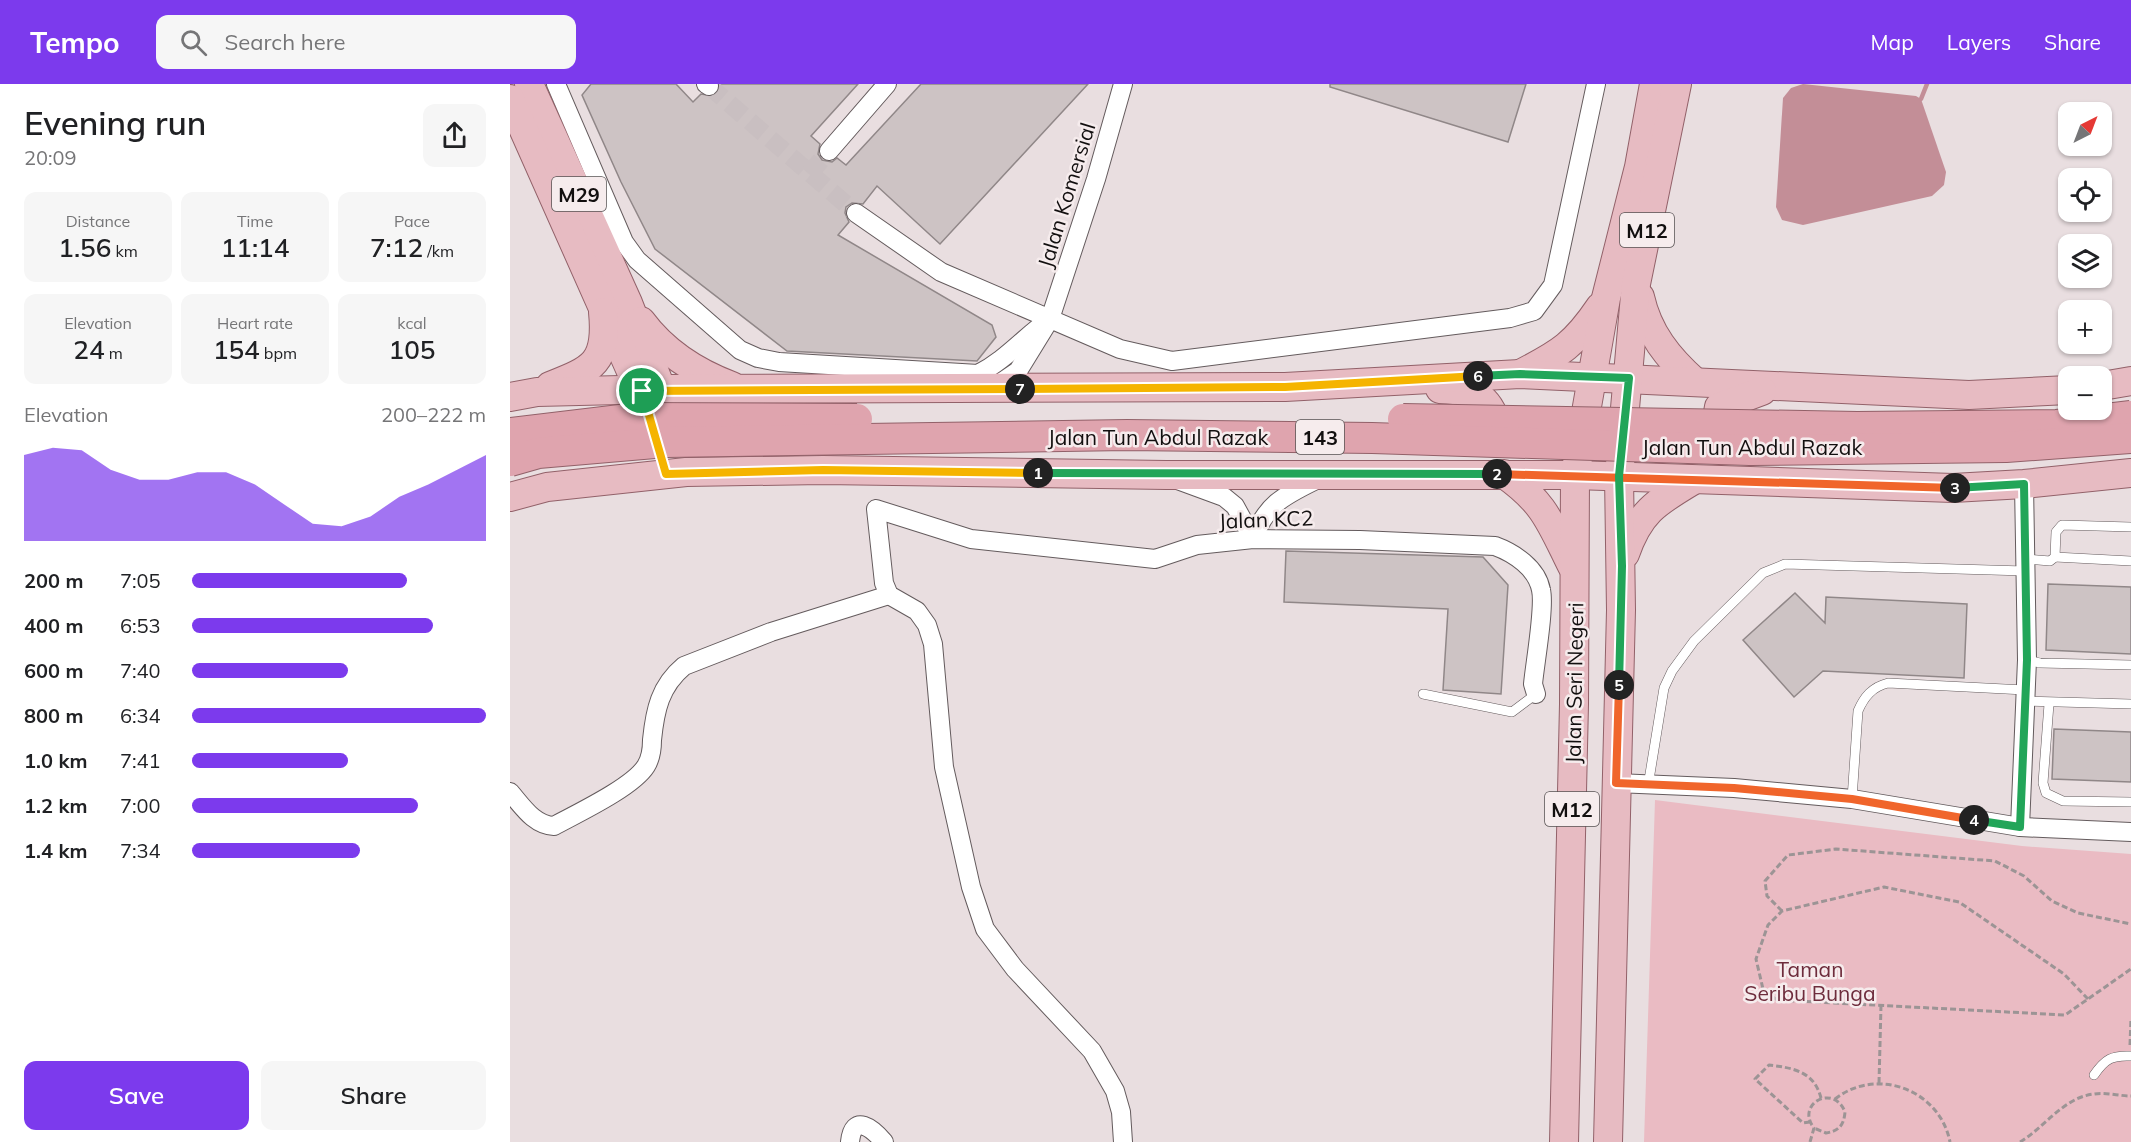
<!DOCTYPE html>
<html lang="en">
<head>
<meta charset="utf-8">
<style>
	body { margin:0; font-family:Mulish,sans-serif; background:#f6f6f6; color:#202124; height:100vh; display:flex; flex-direction:column; font-size:22px; white-space:nowrap }
	* { box-sizing:border-box; margin:0 }
	p { font-size:20px; color:#757577 }
	.icon { flex:none; width:33px; height:33px; fill:none; stroke:currentColor; stroke-width:2; stroke-linecap:round; stroke-linejoin:round }
	.map { position:relative; flex:1; overflow:hidden }
	.drawer { display:flex; flex-direction:column; background:#fff; width:510px }
	.drawer>* { flex:none }
	.needle { width:39px; rotate:42deg }
	.fabs { position:absolute; left:1548px; top:18px; display:grid; gap:12px }
	.fabs a { display:grid; place-items:center; width:54px; height:54px; border-radius:12px; background:#fff; box-shadow:0 2px 4px #0004; font-size:30px }
	.pin { position:absolute; display:grid; place-items:center; width:51px; height:51px; color:#fff; margin:-26px; border:3px solid #fff; border-radius:50%; box-shadow:0 2px 6px #0007 }
	.km { position:absolute; width:30px; height:30px; margin:-15px; border-radius:50%; background:#222; color:#fff; font-size:16px; line-height:30px; text-align:center }
	.round { display:grid; place-items:center; flex:none; width:63px; height:63px; border-radius:12px; background:#f6f6f6 }
	.head { display:flex; align-items:center; justify-content:space-between; height:102px; padding:0 24px }
	h1 { font-size:33px; font-weight:600; line-height:45px }
	.metrics { display:grid; grid-template-columns:repeat(3,1fr); gap:9px; height:102px; padding:6px 24px }
	.metrics div { display:grid; align-content:center; border-radius:12px; background:#f6f6f6; text-align:center }
	.metrics b { font-size:26px; font-weight:600 }
	.metrics small { font-size:16px; font-weight:400 }
	.metrics p { font-size:16px }
	.chart { height:168px; padding:12px 24px }
	.chart p { display:flex; justify-content:space-between }
	.chart svg { width:100%; height:108px; margin-top:6px; fill:#7c3aed; opacity:.7 }
	.action { display:flex; gap:12px; margin-top:auto; padding:12px 24px }
	.action a { flex:1; height:69px; border-radius:12px; background:#7c3aed; color:#fff; font-size:24px; font-weight:600; line-height:69px; text-align:center }
	.action a+a { background:#f6f6f6; color:#202124 }
	ul { padding:0 24px; list-style:none; font-size:20px }
	li { display:grid; grid-template-columns:96px 72px 1fr; align-items:center; height:45px }
	li i { height:15px; border-radius:8px; background:#7c3aed }
	header { display:flex; align-items:center; gap:36px; box-sizing:border-box; height:84px; padding:0 30px; background:#7c3aed; color:#fff }
	header strong { font-size:28px }
	nav { display:flex; gap:33px; margin-inline-start:auto; font-size:21px }
	.search { width:420px; height:54px; background:#f6f6f6; display:flex; align-items:center; gap:15px; box-sizing:border-box; padding:0 21px; border-radius:12px; color:#757577; font-size:22px }
	main { display:flex; flex:1; min-height:0 }
	.map>svg:first-child { display:block }
	.green { fill:#eabbc3 }
	.water { fill:#c38e97 }
	.lines { fill:none; stroke-linecap:round; stroke-linejoin:round }
	.stream { stroke:#c38e97; stroke-width:4.5 }
	.building { fill:#cdc3c4; stroke:#908788; stroke-width:1.5 }
	.minor-tunnel { stroke:#c9bfc1; stroke-width:18; stroke-dasharray:18 9; stroke-linecap:butt }
	.service-casing { stroke:#645b5d; stroke-width:10 }
	.minor-casing { stroke:#645b5d; stroke-width:20 }
	.primary-casing { stroke:#926169; stroke-width:30 }
	.path { stroke:#9c9495; stroke-width:3; stroke-dasharray:6 3; stroke-linecap:butt }
	.service { stroke:#fff; stroke-width:9 }
	.minor { stroke:#fff; stroke-width:18 }
	.primary { stroke:#e7bbc2; stroke-width:28 }
	.trunk-bridge-casing { stroke:#926169; stroke-width:32; stroke-linecap:butt }
	.trunk-bridge { stroke:#dfa4ae; stroke-width:30 }
	.split-1-casing { stroke:#fff; stroke-width:12 }
	.split-2-casing { stroke:#fff; stroke-width:12 }
	.split-3-casing { stroke:#fff; stroke-width:12 }
	.split-4-casing { stroke:#fff; stroke-width:12 }
	.split-5-casing { stroke:#fff; stroke-width:12 }
	.split-6-casing { stroke:#fff; stroke-width:12 }
	.split-7-casing { stroke:#fff; stroke-width:12 }
	.split-8-casing { stroke:#fff; stroke-width:12 }
	.split-1 { stroke:#f5b400; stroke-width:8 }
	.split-2 { stroke:#22a559; stroke-width:8 }
	.split-3 { stroke:#f0652b; stroke-width:8 }
	.split-4 { stroke:#22a559; stroke-width:8 }
	.split-5 { stroke:#f0652b; stroke-width:8 }
	.split-6 { stroke:#22a559; stroke-width:8 }
	.split-7 { stroke:#f5b400; stroke-width:8 }
	.split-8 { stroke:#f5b400; stroke-width:8 }
	.labels { text-anchor:middle; dominant-baseline:central; stroke-width:5; stroke-linejoin:round; paint-order:stroke }
	.shield { fill:#f6eced; stroke:#565152; stroke-width:1.5 }
	.shield-label { font-size:20px; font-weight:bold; fill:#120f0f }
	.street-label { font-size:21px; fill:#120f0f; stroke:#f6eced }
	.park-label { font-size:21px; fill:#6e2c3c; stroke:#f6eced }
</style>
</head>
<body>
<header>
<strong>Tempo</strong>
<div class="search"><svg class="icon" aria-label="search" viewBox="0 0 24 24"><circle cx="10" cy="10" r="6"/><path d="M15 15l6 6"/></svg>Search here</div>
<nav><a>Map</a><a>Layers</a><a>Share</a></nav>
</header>
<main>
<section class="drawer">
<div class="head"><div><h1>Evening run</h1><p>20:09</p></div><a class="round"><svg class="icon" aria-label="share" viewBox="0 0 24 24"><path d="M12 15V3M7 8l5-5 5 5M5 13v7h14v-7"/></svg></a></div>
<div class="metrics">
<div><p>Distance</p><b>1.56<small> km</small></b></div>
<div><p>Time</p><b>11:14</b></div>
<div><p>Pace</p><b>7:12<small> /km</small></b></div>
</div>
<div class="metrics">
<div><p>Elevation</p><b>24<small> m</small></b></div>
<div><p>Heart rate</p><b>154<small> bpm</small></b></div>
<div><p>kcal</p><b>105</b></div>
</div>
<div class="chart"><p><span>Elevation</span>200–222 m</p>
<svg viewBox="0 0 160 44" preserveAspectRatio="none"><path d="M0 44V9L10 6L20 7L30 15L40 19L50 19L60 16L70 16L80 21L90 29L100 37L110 38L120 34L130 26L140 21L150 15L160 9V44z"/></svg>
</div>
<ul>
<li><b>200 m</b>7:05<i style="width:73%"></i></li>
<li><b>400 m</b>6:53<i style="width:82%"></i></li>
<li><b>600 m</b>7:40<i style="width:53%"></i></li>
<li><b>800 m</b>6:34<i style="width:100%"></i></li>
<li><b>1.0 km</b>7:41<i style="width:53%"></i></li>
<li><b>1.2 km</b>7:00<i style="width:77%"></i></li>
<li><b>1.4 km</b>7:34<i style="width:57%"></i></li>
</ul>
<div class="action"><a>Save</a><a>Share</a></div>
</section>
<div class="map">
<svg width="1621" height="1058" viewBox="0 0 1621 1058">
	<rect width="100%" height="100%" fill="#e9dee0"/>
	<path class="green" d="M 1145,716 L 1512,762 L 1621,770 L 1621,1058 L 1134,1058 Z"/>
	<path class="water" d="M 1293,0 L 1406,12 L 1411,15 L 1436,88 L 1434,101 L 1422,112 L 1293,141 L 1272,136 L 1266,123 L 1273,14 L 1281,4 Z"/>
	<g class="lines">
		<path class="stream" d="M 1411,15 L 1417,0"/>
	</g>
	<g class="building">
		<path d="M 81,0 L 166,0 L 183,18 L 191,10 L 204,12 L 209,8 L 210,0 L 348,0 L 301,52 L 310,60 L 308,70 L 312,76 L 322,78 L 327,74 L 336,81 L 411,0 L 578,0 L 430,160 L 367,102 L 353,120 L 342,119 L 336,123 L 335,129 L 339,138 L 328,151 L 482,241 L 486,253 L 467,277 L 277,267 L 145,165 L 111,98 L 72,11 Z"/>
		<path d="M 820,0 L 1016,0 L 998,58 L 820,3 Z"/>
		<path d="M 776,467 L 973,473 L 998,501 L 991,610 L 933,606 L 938,525 L 774,518 Z"/>
		<path d="M 1538,500 L 1621,503 L 1621,570 L 1536,566 Z"/>
		<path d="M 1285,509 L 1315,539 L 1316,513 L 1457,520 L 1454,594 L 1313,587 L 1284,613 L 1233,556 Z"/>
		<path d="M 1544,645 L 1621,648 L 1621,698 L 1542,695 Z"/>
	</g>
	<g class="lines">
		<g class="minor-tunnel">
			<path d="M 199,2 L 346,129"/>
			<path d="M 299,90 L 319,67"/>
		</g>
		<g class="service-casing">
			<g id="service">
				<path d="M 1545,473 L 1621,477"/>
				<path d="M 1515,475 L 1540,477 L 1545,473 L 1546,448 L 1552,441 L 1621,443"/>
				<path d="M 1517,576 L 1530,579 L 1621,581"/>
				<path d="M 913,610 L 1002,628 L 1026,610"/>
				<path d="M 1515,617 L 1621,620"/>
				<path d="M 1539,620 L 1533,699 L 1536,709 L 1553,717 L 1621,718"/>
				<path d="M 1138,702 L 1154,604 L 1162,587 L 1184,557 L 1253,489 L 1275,480 L 1515,487"/>
				<path d="M 1342,715 L 1348,627 C 1354,613 1362,603 1378,599 L 1515,606"/>
				<path d="M 1584,991 C 1595,975 1602,971 1621,972"/>
			</g>
		</g>
		<g class="minor-casing">
			<g id="minor">
				<path d="M 46,0 L 114,158 L 127,176 L 230,266 L 248,274 L 269,278 L 468,290 C 496,276 514,253 540,235"/>
				<path d="M 196,0 L 199,2"/>
				<path d="M 319,67 L 377,0"/>
				<path d="M 346,129 L 431,188 L 610,265 L 662,277 L 1000,234 L 1024,227 L 1043,201 L 1086,0"/>
				<path d="M 486,302 L 508,287 L 540,235 L 586,95 L 613,0"/>
				<path d="M 665,395 L 714,413 L 725,422 L 743,455"/>
				<path d="M 743,455 C 757,418 776,411 810,394"/>
				<path d="M 1106,699 L 1224,704 L 1342,715 L 1510,743 L 1621,748"/>
				<path d="M 0,708 C 13,723 24,741 44,742 C 68,729 123,703 136,682 C 141,674 142,665 142,656 C 145,626 150,602 174,582 L 261,548 L 379,511"/>
				<path d="M 1510,743 L 1517,576 L 1514,400"/>
				<path d="M 340,1058 C 343,1028 363,1045 374,1058"/>
				<path d="M 613,1058 L 611,1028 L 605,1007 L 582,967 L 505,885 L 475,845 L 461,803 L 434,683 L 423,560 L 417,541 L 407,527 L 379,511 L 374,499 L 366,425 L 461,455 L 645,475 L 687,461 L 743,455 L 850,456 L 985,462 C 1004,469 1027,484 1031,506 C 1035,523 1025,579 1023,600 L 1026,610"/>
			</g>
		</g>
		<g class="primary-casing">
			<g id="primary">
				<path d="M 19,0 L 118,219 L 158,322"/>
				<path d="M 0,15 L 136,321"/>
				<path d="M 1130,213 C 1138,249 1158,274 1185,298"/>
				<path d="M 131,237 C 154,268 187,289 222,302"/>
				<path d="M 1012,289 C 1051,269 1065,260 1090,223"/>
				<path d="M 40,302 C 83,285 98,279 93,228"/>
				<path d="M 1592,302 L 1621,297"/>
				<path d="M 930,305 C 940,306 950,306 960,309 C 978,313 991,338 985,355"/>
				<path d="M 0,313 L 27,308 L 153,305 L 775,303 L 1010,290 L 1459,311 L 1558,306"/>
				<path d="M 1209,361 L 1204,351 L 1209,323 L 1252,307"/>
				<path d="M 994,390 C 1035,419 1040,438 1062,482"/>
				<path d="M 0,413 L 37,403 L 176,388 L 313,386 L 656,391 L 1065,391 L 1443,404 L 1514,400 L 1621,389"/>
				<path d="M 1115,470 C 1129,429 1145,419 1182,397"/>
				<path d="M 1054,1058 L 1064,620 L 1065,391 L 1096,214 L 1129,83 L 1144,0"/>
				<path d="M 1098,1058 L 1111,526 L 1109,392 L 1126,200 L 1167,0"/>
			</g>
		</g>
		<g class="path">
			<path d="M 1272,827 L 1257,812 L 1255,797 L 1278,771 L 1326,765 L 1485,777 L 1514,792 L 1542,817 L 1568,829 L 1621,840"/>
			<path d="M 1578,915 L 1554,890 L 1449,818 L 1374,803 L 1272,827 L 1258,841 L 1246,875 L 1253,905 L 1267,916 L 1555,931 L 1621,885"/>
			<path d="M 1620,961 L 1621,934"/>
			<path d="M 1369,999 L 1371,921"/>
			<path d="M 1325,1015 C 1367,982 1430,1006 1440,1058"/>
			<path d="M 1300,1038 L 1293,1039 L 1245,995 L 1259,981 C 1283,984 1304,987 1311,1014"/>
			<path d="M 1300,1058 L 1304,1044 C 1285,1020 1324,999 1335,1028 C 1334,1041 1329,1047 1316,1049 L 1304,1044"/>
			<path d="M 1510,1058 C 1534,1044 1554,1013 1584,1010 C 1595,1008 1609,1012 1621,1012"/>
		</g>
		<use href="#service" class="service"/>
		<use href="#minor" class="minor"/>
		<use href="#primary" class="primary"/>
		<g class="trunk-bridge-casing">
			<g id="trunk-bridge">
				<path d="M 893,335 L 1347,343 L 1547,341 L 1621,332"/>
				<path d="M 0,349 L 127,334 L 347,335"/>
				<path d="M 0,377 L 28,369 L 156,358 L 617,351 L 862,354 L 1240,366 L 1496,363 L 1621,354"/>
			</g>
		</g>
		<use href="#trunk-bridge" class="trunk-bridge"/>
	</g>
	<g class="lines">
		<g class="split-1-casing">
			<path id="split-1" d="M 132,307 L 156,390 L 313,386 L 528,389"/>
		</g>
		<g class="split-2-casing">
			<path id="split-2" d="M 528,389 L 987,390"/>
		</g>
		<g class="split-3-casing">
			<path id="split-3" d="M 987,390 L 1445,404"/>
		</g>
		<g class="split-4-casing">
			<path id="split-4" d="M 1445,404 L 1514,400 L 1517,576 L 1510,743 L 1464,736"/>
		</g>
		<g class="split-5-casing">
			<path id="split-5" d="M 1109,601 L 1106,699 L 1224,704 L 1342,715 L 1464,736"/>
		</g>
		<g class="split-6-casing">
			<path id="split-6" d="M 968,292 L 1010,290 L 1119,294 L 1109,392 L 1112,482 L 1109,601"/>
		</g>
		<g class="split-7-casing">
			<path id="split-7" d="M 510,305 L 775,303 L 968,292"/>
		</g>
		<g class="split-8-casing">
			<path id="split-8" d="M 132,307 L 510,305"/>
		</g>
		<use href="#split-1" class="split-1"/>
		<use href="#split-2" class="split-2"/>
		<use href="#split-3" class="split-3"/>
		<use href="#split-4" class="split-4"/>
		<use href="#split-5" class="split-5"/>
		<use href="#split-6" class="split-6"/>
		<use href="#split-7" class="split-7"/>
		<use href="#split-8" class="split-8"/>
	</g>
	<g class="labels">
		<g class="shield">
			<rect x="42" y="93" width="54" height="34" rx="4.5"/>
			<rect x="1110" y="129" width="54" height="34" rx="4.5"/>
			<rect x="786" y="336" width="48" height="34" rx="4.5"/>
			<rect x="1035" y="708" width="54" height="34" rx="4.5"/>
		</g>
		<g class="shield-label">
			<text x="69" y="110">M29</text>
			<text x="1137" y="146">M12</text>
			<text x="810" y="353">143</text>
			<text x="1062" y="725">M12</text>
		</g>
		<g class="street-label">
			<text transform="translate(556 111) rotate(-73)">Jalan Komersial</text>
			<text x="648" y="353">Jalan Tun Abdul Razak</text>
			<text x="1242" y="363">Jalan Tun Abdul Razak</text>
			<text transform="translate(756 435) rotate(-2)">Jalan KC2</text>
			<text transform="translate(1064 599) rotate(-89)">Jalan Seri Negeri</text>
		</g>
		<g class="park-label">
			<text x="1300" y="885">Taman<tspan x="1300" dy="24">Seribu Bunga</tspan></text>
		</g>
	</g>
</svg>
<div class="fabs">
<a><svg class="needle" viewBox="-14 -14 28 28"><path d="M0-13l5 13h-10z" fill="#e53935"/><path d="M0 13l5-13h-10z" fill="#757577"/></svg></a>
<a><svg class="icon" aria-label="locate" viewBox="0 0 24 24"><circle cx="12" cy="12" r="6"/><path d="M12 2v4M12 18v4M2 12h4M18 12h4"/></svg></a>
<a><svg class="icon" aria-label="layers" viewBox="0 0 24 24"><path d="M12 4l9 5-9 5-9-5zM3 14l9 5 9-5"/></svg></a>
<a>+</a>
<a>−</a>
</div>
<div class="pin" style="left:132px;top:307px;background:#1e9e55"><svg class="icon" aria-label="arrive" viewBox="0 0 24 24"><path d="M6 21V4h12l-3 4 3 4H6"/></svg></div>
<b class="km" style="left:528px;top:389px">1</b>
<b class="km" style="left:987px;top:390px">2</b>
<b class="km" style="left:1445px;top:404px">3</b>
<b class="km" style="left:1464px;top:736px">4</b>
<b class="km" style="left:1109px;top:601px">5</b>
<b class="km" style="left:968px;top:292px">6</b>
<b class="km" style="left:510px;top:305px">7</b>
</div>
</main>
</body>
</html>
